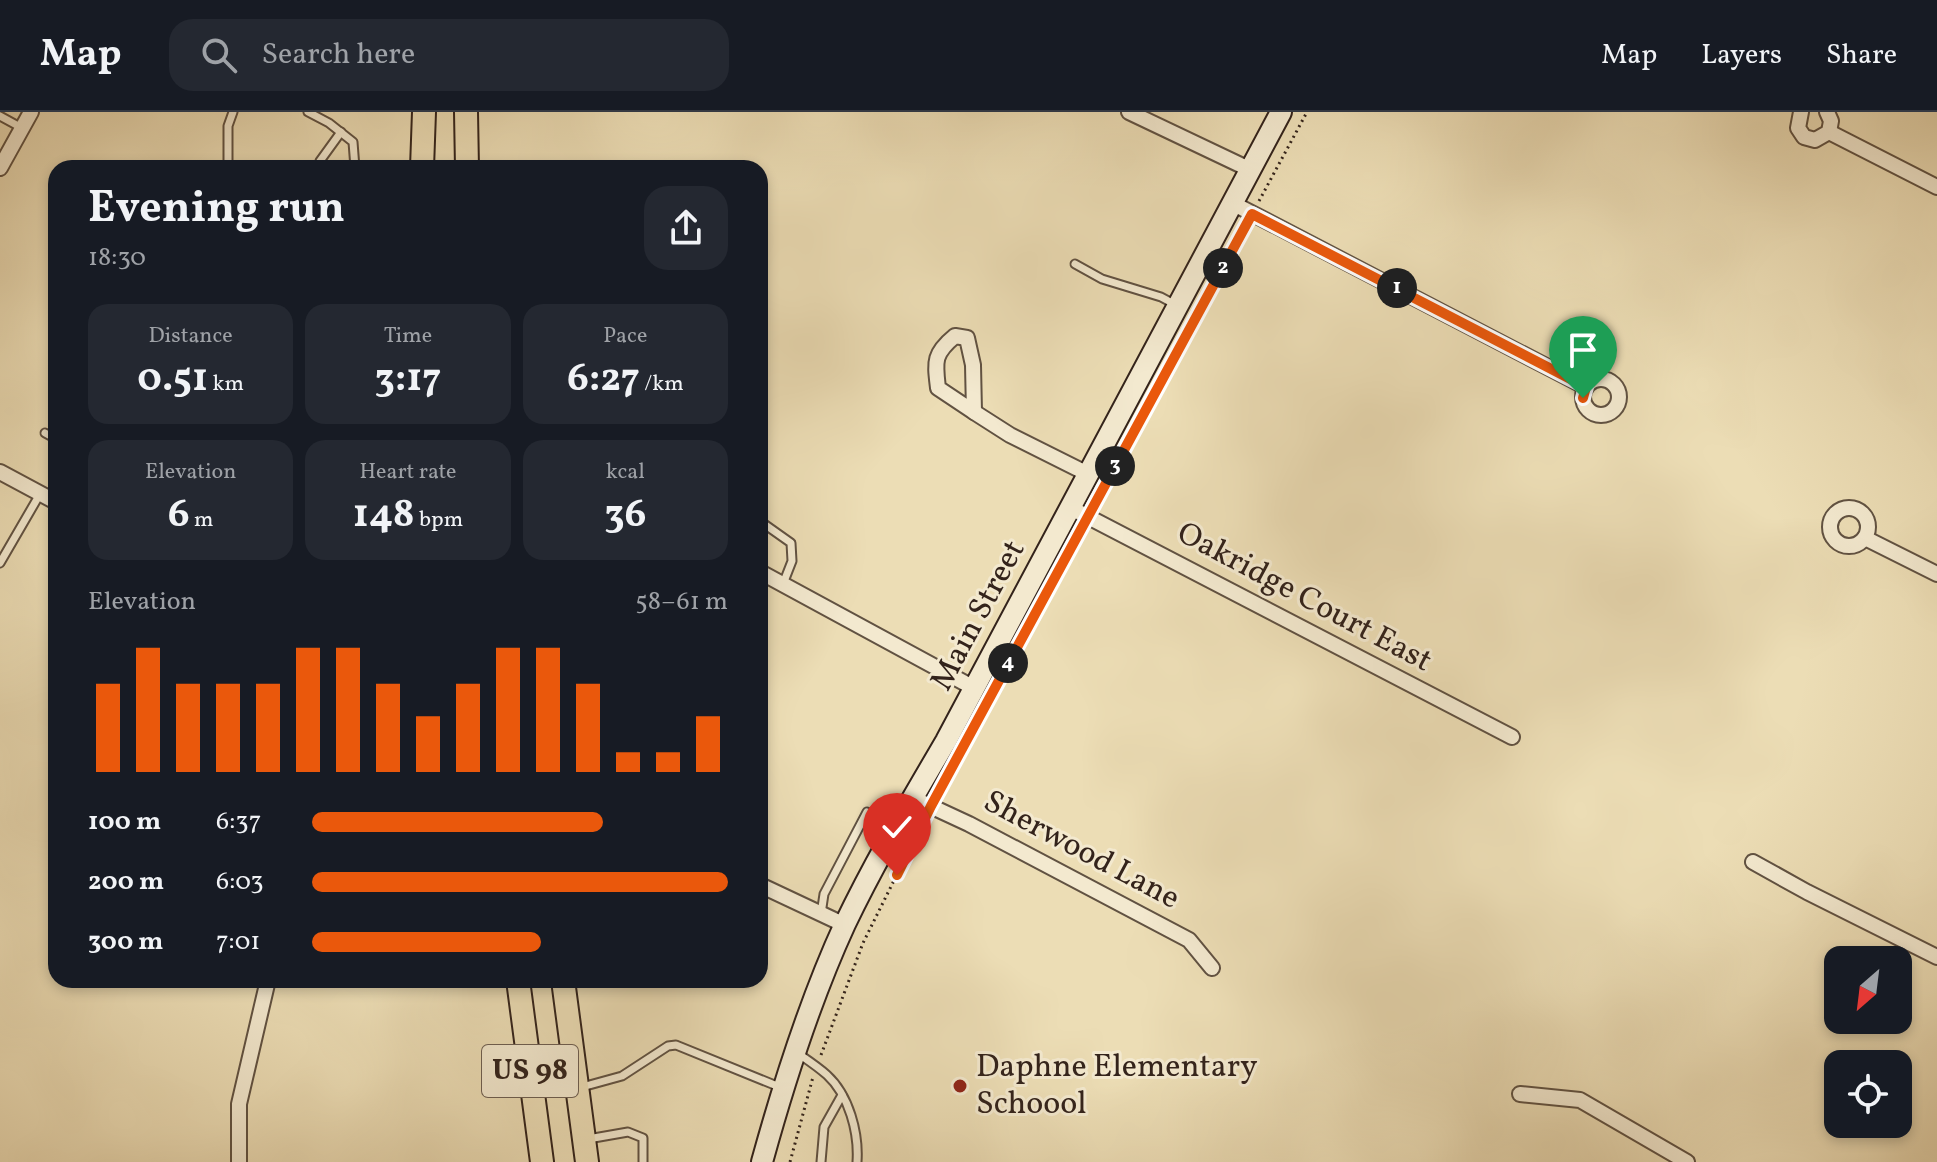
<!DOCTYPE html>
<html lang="en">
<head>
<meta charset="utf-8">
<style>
	body { margin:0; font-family:Vollkorn,serif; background:#242831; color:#f1f3f6; height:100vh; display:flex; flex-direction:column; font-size:30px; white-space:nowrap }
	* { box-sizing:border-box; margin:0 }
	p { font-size:26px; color:#9ea1a6 }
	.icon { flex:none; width:44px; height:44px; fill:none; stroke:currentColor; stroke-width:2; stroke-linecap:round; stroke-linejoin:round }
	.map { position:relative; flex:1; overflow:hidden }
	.sheet { position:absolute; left:48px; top:48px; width:720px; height:828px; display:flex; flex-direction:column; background:#171b24; border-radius:24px; box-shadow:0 4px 12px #0003 }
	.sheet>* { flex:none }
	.needle { width:52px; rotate:208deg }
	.buttons { position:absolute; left:1824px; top:834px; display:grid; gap:16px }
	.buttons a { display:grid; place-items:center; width:88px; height:88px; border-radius:16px; background:#171b24; box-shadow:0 4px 12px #0003; font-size:40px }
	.pin { position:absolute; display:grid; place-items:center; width:68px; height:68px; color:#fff; margin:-82px -34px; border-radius:50% 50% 50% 0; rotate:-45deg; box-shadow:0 0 8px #0007 }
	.pin .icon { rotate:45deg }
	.km { position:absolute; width:40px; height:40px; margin:-20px; border-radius:50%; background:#222; color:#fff; font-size:22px; line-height:40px; text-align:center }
	.round { display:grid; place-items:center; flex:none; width:84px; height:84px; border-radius:24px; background:#242831 }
	.overview { display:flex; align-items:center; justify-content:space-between; height:136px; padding:0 40px }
	h1 { font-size:44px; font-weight:700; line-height:60px }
	.figures { display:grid; grid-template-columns:repeat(3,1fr); gap:12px; height:136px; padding:8px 40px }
	.figures div { display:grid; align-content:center; border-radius:20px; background:#242831; text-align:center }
	.figures b { font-size:40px; font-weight:700 }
	.figures small { font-size:22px; font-weight:400 }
	.figures p { font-size:22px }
	.chart { height:224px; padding:16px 40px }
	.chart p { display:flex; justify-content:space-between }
	.chart svg { width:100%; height:144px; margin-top:8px; stroke:#ea580c; stroke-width:6 }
	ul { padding:0 40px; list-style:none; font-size:26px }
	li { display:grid; grid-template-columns:128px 96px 1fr; align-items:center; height:60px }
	li i { height:20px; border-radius:10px; background:#ea580c }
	header { display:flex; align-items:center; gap:48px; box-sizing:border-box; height:112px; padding:0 40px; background:#171b24; border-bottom:2px solid #363941 }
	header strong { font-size:38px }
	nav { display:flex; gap:44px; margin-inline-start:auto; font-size:28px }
	.search { width:560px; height:72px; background:#242831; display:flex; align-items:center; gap:20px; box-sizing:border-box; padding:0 28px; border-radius:24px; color:#9ea1a6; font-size:30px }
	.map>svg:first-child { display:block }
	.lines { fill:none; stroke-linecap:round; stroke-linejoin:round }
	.service-casing { stroke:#615242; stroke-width:11 }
	.minor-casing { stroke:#615242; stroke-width:18 }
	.secondary-casing { stroke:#33231b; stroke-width:24 }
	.primary-casing { stroke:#33231b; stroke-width:26 }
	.path { stroke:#33231b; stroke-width:3; stroke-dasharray:2 4; stroke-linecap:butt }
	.service { stroke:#f3e9cf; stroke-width:7 }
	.minor { stroke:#f3e9cf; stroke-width:14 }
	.secondary { stroke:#f3e9cf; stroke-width:20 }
	.primary { stroke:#ecddb5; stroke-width:22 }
	.route-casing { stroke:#fff; stroke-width:16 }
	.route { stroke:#ea580c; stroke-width:10 }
	.poi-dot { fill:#8f2418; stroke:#f3e9cf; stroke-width:3 }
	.labels { text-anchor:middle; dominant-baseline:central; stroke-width:6; stroke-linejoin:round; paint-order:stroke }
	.shield { fill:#f3e9cf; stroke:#6d5e51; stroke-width:2 }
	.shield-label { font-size:30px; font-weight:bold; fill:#33231b }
	.street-label { font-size:32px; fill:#33231b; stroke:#f3e9cf }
	.poi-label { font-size:32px; fill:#33231b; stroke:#f3e9cf; text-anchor:start }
</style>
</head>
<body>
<header>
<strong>Map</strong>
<div class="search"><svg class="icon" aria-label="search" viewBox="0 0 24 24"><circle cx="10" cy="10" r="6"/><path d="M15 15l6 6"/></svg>Search here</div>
<nav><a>Map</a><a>Layers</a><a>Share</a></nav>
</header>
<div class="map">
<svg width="1937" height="1050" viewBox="0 0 1937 1050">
	<rect width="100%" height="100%" fill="#ecddb5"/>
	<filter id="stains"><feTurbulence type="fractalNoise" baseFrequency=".0025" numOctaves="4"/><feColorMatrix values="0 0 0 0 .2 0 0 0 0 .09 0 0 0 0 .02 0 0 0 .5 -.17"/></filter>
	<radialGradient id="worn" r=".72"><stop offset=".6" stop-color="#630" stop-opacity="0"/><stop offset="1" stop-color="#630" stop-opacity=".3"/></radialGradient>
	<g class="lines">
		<g class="service-casing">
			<g id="service">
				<path d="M 308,0 L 329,11 L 353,30 L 355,56"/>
				<path d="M 0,4 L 22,16"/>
				<path d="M 228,56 L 228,14 L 233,0"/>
				<path d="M 318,56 L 320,49 L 341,20"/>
				<path d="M 1075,152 L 1102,167 L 1161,185 L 1176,193"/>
				<path d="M 45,321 L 56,327"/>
				<path d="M 760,409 L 791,431 L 792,449 L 783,472"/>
				<path d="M 0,451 L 40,382"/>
				<path d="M 821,802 L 824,782 L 867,700 L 894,714"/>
				<path d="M 796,940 C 806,947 817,954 827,963 C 849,983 859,1021 857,1050"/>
				<path d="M 582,975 L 622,964 L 668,934 L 676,933 L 782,976"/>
				<path d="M 588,1027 L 628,1020 L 643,1026 L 643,1050"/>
				<path d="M 821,1050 L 824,1015 L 842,983"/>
			</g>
		</g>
		<g class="minor-casing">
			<g id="minor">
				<path d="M 1129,0 L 1251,58"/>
				<path d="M 1801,0 L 1798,16 L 1804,25 L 1815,28 L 1829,20 L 1831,9 L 1827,0"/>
				<path d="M 1829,20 L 1937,75"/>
				<path d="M 0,56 L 31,0"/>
				<path d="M 1234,92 L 1586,275"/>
				<path d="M 955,224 L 967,226 L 973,253 L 974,300 L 938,276 C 935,250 933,242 955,224 Z"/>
				<circle cx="1601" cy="285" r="18"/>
				<path d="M 974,300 L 1010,323 L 1086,361"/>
				<path d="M 0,360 L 56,390"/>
				<path d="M 1071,396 L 1512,625"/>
				<circle cx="1849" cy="415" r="19"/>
				<path d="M 1865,426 L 1937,462"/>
				<path d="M 760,460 L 974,576"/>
				<path d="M 913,686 L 969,712 L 1189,828 L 1212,856"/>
				<path d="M 1753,750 L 1807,780 L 1937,845"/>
				<path d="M 760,773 L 845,813"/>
				<path d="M 1520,982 L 1580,988 L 1687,1050"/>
				<path d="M 239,1050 L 239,992 L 268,868"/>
			</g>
		</g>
		<g class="secondary-casing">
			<path id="secondary" d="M 762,1050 C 784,970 810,888 845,812 C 875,749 911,689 946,629 L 1281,0"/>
		</g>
		<g class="primary-casing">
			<g id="primary">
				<path d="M 466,0 L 467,56"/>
				<path d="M 422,56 L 424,0"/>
				<path d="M 518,868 L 542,1050"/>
				<path d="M 563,868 L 587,1050"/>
			</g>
		</g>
		<g class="path">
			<path d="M 1259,89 L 1307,0"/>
			<path d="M 1095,392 L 1246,114"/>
			<path d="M 1043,487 L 1082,416"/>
			<path d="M 937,684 L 946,666"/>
			<path d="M 821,943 L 863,831 L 924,708"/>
			<path d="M 790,1050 L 813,965"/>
		</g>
		<use href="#service" class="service"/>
		<use href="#minor" class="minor"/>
		<use href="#secondary" class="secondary"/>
		<use href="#primary" class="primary"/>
	</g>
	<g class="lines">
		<g class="route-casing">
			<path id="route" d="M 897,763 L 931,694 L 1252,102 L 1586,275 L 1583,286"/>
		</g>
		<use href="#route" class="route"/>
	</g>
	<circle class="poi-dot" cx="960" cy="974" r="8"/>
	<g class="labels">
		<rect class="shield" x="482" y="933" width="96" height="52" rx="6"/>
		<g class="shield-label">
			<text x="530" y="959">US 98</text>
		</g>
		<g class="street-label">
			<text transform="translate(1304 486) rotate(28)">Oakridge Court East</text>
			<text transform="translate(979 504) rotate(-62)">Main Street</text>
			<text transform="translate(1081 739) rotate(28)">Sherwood Lane</text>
		</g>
		<g class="poi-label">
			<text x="976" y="956">Daphne Elementary<tspan x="976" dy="37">Schoool</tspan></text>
		</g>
	</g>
	<rect width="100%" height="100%" filter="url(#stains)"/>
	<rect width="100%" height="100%" fill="url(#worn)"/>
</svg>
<div class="buttons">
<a><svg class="needle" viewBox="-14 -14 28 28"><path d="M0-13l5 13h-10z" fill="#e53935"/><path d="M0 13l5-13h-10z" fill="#9ea1a6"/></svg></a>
<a><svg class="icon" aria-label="locate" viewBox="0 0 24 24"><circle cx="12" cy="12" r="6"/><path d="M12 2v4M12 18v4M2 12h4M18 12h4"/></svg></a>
</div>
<div class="pin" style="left:1583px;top:286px;background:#1e9e55"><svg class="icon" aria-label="arrive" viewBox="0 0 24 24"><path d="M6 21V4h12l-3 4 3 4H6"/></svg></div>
<div class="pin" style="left:897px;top:763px;background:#d93025"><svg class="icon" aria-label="check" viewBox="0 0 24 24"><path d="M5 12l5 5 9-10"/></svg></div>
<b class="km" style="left:1397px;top:176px">1</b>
<b class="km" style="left:1223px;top:156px">2</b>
<b class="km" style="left:1115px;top:354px">3</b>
<b class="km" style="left:1008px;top:551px">4</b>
<section class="sheet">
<div class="overview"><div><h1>Evening run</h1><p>18:30</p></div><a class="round"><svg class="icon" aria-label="share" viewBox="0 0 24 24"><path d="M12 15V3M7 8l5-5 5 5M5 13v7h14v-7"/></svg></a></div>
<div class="figures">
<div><p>Distance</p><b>0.51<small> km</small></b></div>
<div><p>Time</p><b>3:17</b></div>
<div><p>Pace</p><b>6:27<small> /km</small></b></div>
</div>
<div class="figures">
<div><p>Elevation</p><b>6<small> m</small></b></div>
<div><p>Heart rate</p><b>148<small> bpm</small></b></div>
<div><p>kcal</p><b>36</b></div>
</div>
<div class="chart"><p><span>Elevation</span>58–61 m</p>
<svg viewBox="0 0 160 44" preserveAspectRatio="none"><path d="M5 44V17M15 44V6M25 44V17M35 44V17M45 44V17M55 44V6M65 44V6M75 44V17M85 44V27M95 44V17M105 44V6M115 44V6M125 44V17M135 44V38M145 44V38M155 44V27"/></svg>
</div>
<ul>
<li><b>100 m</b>6:37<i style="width:70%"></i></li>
<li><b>200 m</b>6:03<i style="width:100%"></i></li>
<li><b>300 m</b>7:01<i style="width:55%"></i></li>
</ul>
</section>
</div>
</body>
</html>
